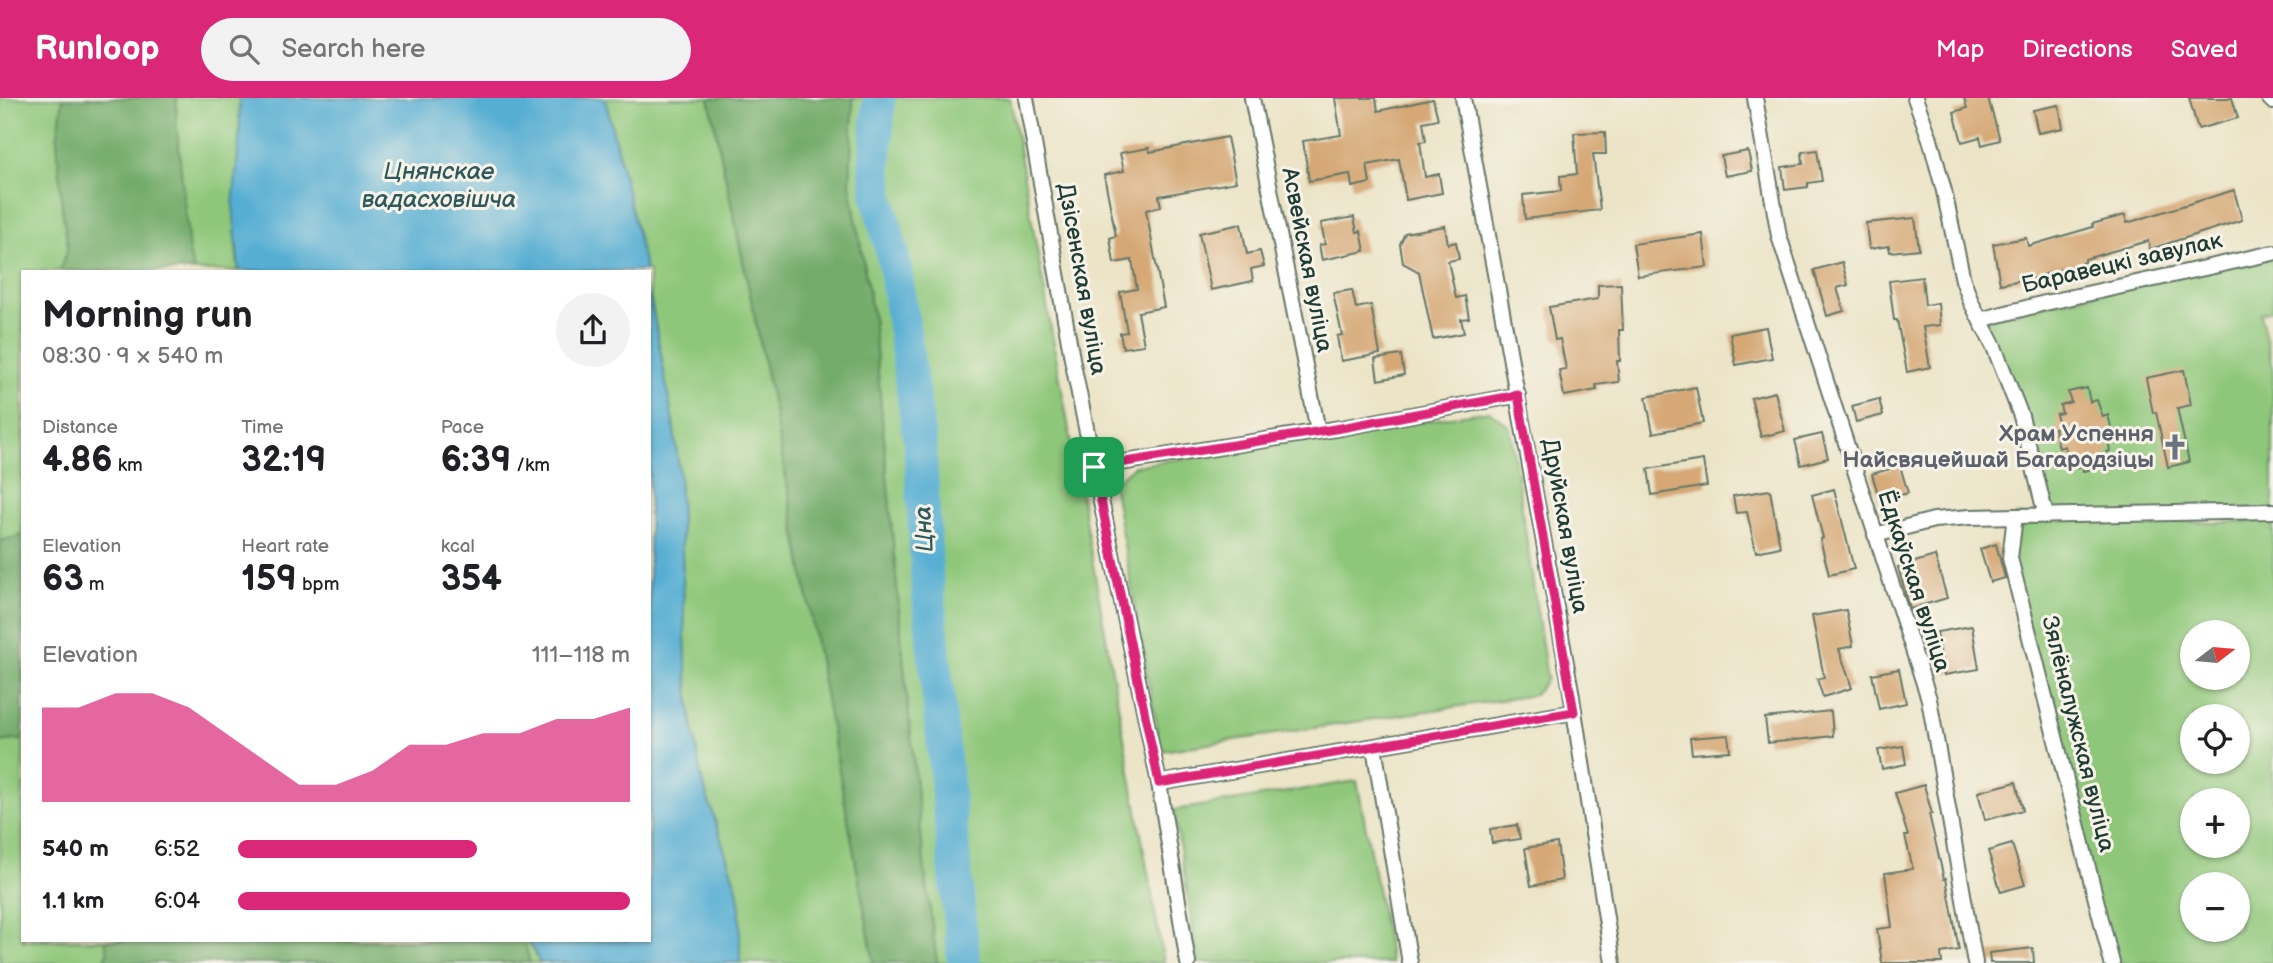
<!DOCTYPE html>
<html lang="en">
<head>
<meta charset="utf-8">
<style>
	body { margin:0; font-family:"Balsamiq Sans",sans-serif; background:#f2f2f2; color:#202124; height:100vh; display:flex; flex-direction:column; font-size:26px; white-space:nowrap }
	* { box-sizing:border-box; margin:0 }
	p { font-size:23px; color:#757577 }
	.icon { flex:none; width:38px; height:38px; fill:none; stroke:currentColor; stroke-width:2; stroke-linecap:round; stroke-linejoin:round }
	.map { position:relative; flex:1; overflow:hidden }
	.sheet { position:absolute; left:21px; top:172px; width:630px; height:672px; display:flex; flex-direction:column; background:#fff; border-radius:0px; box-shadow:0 2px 5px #0004 }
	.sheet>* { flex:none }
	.needle { width:46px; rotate:74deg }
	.buttons { position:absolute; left:2180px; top:522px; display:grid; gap:14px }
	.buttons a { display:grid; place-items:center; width:70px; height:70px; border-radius:50%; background:#fff; box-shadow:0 2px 5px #0004; font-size:35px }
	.pin { position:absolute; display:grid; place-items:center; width:60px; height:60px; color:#fff; margin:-30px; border-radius:14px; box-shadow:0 4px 10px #0006 }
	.round { display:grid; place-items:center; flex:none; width:74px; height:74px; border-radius:37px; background:#f2f2f2 }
	.headline { display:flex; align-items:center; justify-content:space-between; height:119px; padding:0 21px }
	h1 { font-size:38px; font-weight:700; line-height:52px }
	.stats { display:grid; grid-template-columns:repeat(3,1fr); gap:10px; height:119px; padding:7px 21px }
	.stats div { display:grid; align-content:center }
	.stats b { font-size:35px; font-weight:700 }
	.stats small { font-size:19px; font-weight:400 }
	.stats p { font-size:19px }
	.chart { height:196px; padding:14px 21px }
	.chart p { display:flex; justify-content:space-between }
	.chart svg { width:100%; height:126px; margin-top:7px; fill:#db2777; opacity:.7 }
	ul { padding:0 21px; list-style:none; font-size:23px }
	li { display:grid; grid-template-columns:112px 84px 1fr; align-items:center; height:52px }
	li i { height:18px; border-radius:9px; background:#db2777 }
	header { display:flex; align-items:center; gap:42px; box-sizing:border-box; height:98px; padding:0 35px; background:#db2777; color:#fff }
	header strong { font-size:33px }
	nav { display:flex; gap:38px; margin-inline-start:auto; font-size:24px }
	.search { width:490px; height:63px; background:#f2f2f2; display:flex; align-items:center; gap:18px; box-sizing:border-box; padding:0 24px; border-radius:38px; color:#757577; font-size:26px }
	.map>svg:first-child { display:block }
	.green { fill:#8fc77a; stroke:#578257; stroke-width:2; fill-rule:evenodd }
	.forest { fill:#73ac6a; stroke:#49744f; stroke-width:2 }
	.water { fill:#56aed3; stroke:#3a7684; stroke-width:2 }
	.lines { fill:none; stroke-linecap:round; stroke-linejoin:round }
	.river { stroke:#56aed3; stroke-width:33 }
	.building { fill:#d5a876 }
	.minor-casing { stroke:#667767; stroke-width:18 }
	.minor { stroke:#fff; stroke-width:14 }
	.route-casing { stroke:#fff; stroke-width:14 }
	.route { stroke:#db2777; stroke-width:9 }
	.labels { text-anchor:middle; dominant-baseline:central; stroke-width:6; stroke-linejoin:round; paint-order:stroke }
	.street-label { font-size:23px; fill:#1f3d34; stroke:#f7f3e8 }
	.worship-label { font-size:23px; font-weight:bold; fill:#5b616d; stroke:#f7f3e8; text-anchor:end }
	.water-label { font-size:24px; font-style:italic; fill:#2d595c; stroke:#f7f3e8 }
</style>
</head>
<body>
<header>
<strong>Runloop</strong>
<div class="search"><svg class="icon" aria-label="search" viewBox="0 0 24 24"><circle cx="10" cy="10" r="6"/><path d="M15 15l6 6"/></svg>Search here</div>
<nav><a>Map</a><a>Directions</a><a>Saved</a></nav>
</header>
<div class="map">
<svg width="2273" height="865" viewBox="0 0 2273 865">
	<rect width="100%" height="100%" fill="#f7f3e8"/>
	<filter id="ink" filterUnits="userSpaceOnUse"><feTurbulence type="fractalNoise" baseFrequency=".0143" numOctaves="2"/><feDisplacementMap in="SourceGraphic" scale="14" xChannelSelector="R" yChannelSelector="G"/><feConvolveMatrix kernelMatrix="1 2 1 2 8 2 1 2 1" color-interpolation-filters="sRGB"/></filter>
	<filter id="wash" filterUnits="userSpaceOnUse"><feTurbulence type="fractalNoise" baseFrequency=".00686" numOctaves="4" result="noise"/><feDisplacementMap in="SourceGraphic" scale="28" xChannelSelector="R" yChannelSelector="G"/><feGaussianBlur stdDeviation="1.57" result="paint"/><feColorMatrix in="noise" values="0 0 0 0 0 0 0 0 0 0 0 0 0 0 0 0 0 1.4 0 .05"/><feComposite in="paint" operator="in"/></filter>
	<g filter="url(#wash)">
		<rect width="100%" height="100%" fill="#ebe4c7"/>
		<g class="green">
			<path d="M 0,0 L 239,0 C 244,58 228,116 239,173 L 23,173 L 23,842 L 528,842 L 540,865 L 0,865 Z"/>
			<path d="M 605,0 L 709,0 L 771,297 L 874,865 L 740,865 L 740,810 L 737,791 L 701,679 L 691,618 L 686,565 L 679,372 L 673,324 L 649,191 L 649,173 L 646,173 Z"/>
			<path d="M 853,0 L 1010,0 L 1164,865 L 937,865 L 924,765 L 906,590 L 873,219 L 850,87 Z"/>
			<path d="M 2273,155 L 2273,212 L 2260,215 L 2273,270 L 2273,413 L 2062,419 L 2217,425 L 2273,422 L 2273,865 L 2112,865 L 2010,460 L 2015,418 L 2045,418 L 2032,357 L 1980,222 ZM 2193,534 L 2238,534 L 2238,579 L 2193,579 ZM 2193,618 L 2238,618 L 2238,663 L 2193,663 ZM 2193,702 L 2238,702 L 2238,747 L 2193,747 ZM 2193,786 L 2238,786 L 2238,831 L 2193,831 Z"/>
			<path d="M 1489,313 L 1510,329 L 1547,581 L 1534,597 L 1161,653 L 1113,386 L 1134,368 Z"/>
			<path d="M 1357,683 L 1391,865 L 1198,865 L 1174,712 Z"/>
		</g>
		<g class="forest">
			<path d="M 63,0 L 177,0 L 176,20 L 189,154 L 194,173 L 60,173 L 68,149 L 62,111 L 57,42 Z"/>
			<path d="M 709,0 L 853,0 L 850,87 L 873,219 L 906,590 L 924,765 L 937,865 L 874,865 L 771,297 Z"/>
			<path d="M 23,437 L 23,641 L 0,644 L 0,443 Z"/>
			<path d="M 105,842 L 524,842 L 530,865 L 103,865 L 108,855 Z"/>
		</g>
		<g class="water">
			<path d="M 239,0 L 605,0 L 646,173 L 239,173 L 233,107 L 240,33 Z"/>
			<path d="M 649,191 L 673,324 L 679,372 L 686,565 L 691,618 L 701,679 L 737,791 L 740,810 L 740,865 L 540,865 L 528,842 L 649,842 Z"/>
		</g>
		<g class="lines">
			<path class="river" d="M 879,0 L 875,71 L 879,103 L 895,167 L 920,346 L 927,481 L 964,865"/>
		</g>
		<g id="blocks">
			<g class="building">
				<path d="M 1335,0 L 1376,0 L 1378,13 L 1433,1 L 1438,21 L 1423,24 L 1426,43 L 1420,44 L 1425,79 L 1439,76 L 1442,95 L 1406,102 L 1399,61 L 1367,67 L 1370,85 L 1352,89 L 1350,76 L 1309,83 L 1303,43 L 1341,37 Z"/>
				<path d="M 1964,0 L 1988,0 L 2000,42 L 1982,47 L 1980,39 L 1962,44 L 1954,14 L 1967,10 Z"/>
				<path d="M 2189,0 L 2232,0 L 2238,20 L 2198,31 Z"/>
				<path d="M 2059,7 L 2063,30 L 2038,35 L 2033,12 Z"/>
				<path d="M 1605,34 L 1606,56 L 1593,56 L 1600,112 L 1525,121 L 1523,97 L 1561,93 L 1560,78 L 1577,76 L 1574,35 Z"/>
				<path d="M 1227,39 L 1236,84 L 1159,98 L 1161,109 L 1146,112 L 1164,209 L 1138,214 L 1144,247 L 1123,250 L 1120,235 L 1127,234 L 1120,194 L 1137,191 L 1132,162 L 1114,165 L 1110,140 L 1116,138 L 1104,77 L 1124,73 L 1120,55 L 1149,50 L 1150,54 Z"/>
				<path d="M 1817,52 L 1822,83 L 1808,85 L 1808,89 L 1785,92 L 1782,69 L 1803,66 L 1802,54 Z"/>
				<path d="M 1748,53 L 1752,73 L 1725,78 L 1721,58 Z"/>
				<path d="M 2234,92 L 2242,122 L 2150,151 L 2148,143 L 2085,161 L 2085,164 L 2033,180 L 2000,186 L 1993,146 L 2026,140 L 2028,148 L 2093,129 L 2092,126 L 2125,117 L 2127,125 Z"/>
				<path d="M 1354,119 L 1357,134 L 1361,133 L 1365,153 L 1322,162 L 1319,147 L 1325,146 L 1321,125 Z"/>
				<path d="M 1915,120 L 1919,151 L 1890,154 L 1889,148 L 1869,151 L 1866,125 Z"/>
				<path d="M 1241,126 L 1247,156 L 1260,153 L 1264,168 L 1251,171 L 1253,183 L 1211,192 L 1199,135 Z"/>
				<path d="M 1445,128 L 1448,146 L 1456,144 L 1459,161 L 1448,163 L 1456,200 L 1465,198 L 1469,220 L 1461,221 L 1464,235 L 1433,241 L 1419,174 L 1403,165 L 1400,146 L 1405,135 Z"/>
				<path d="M 1703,136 L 1707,169 L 1638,178 L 1633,146 Z"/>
				<path d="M 1842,164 L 1848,187 L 1837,190 L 1844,213 L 1827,218 L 1814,172 Z"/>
				<path d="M 1922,179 L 1925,207 L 1938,205 L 1940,227 L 1923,229 L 1930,269 L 1907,274 L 1897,222 L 1894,222 L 1889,183 Z"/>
				<path d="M 1621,186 L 1623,232 L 1619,232 L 1620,263 L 1617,263 L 1619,284 L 1596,287 L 1597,292 L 1564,298 L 1559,272 L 1566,271 L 1560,241 L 1555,242 L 1549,209 L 1598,201 L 1598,187 Z"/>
				<path d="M 1352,192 L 1356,210 L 1371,207 L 1380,256 L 1341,263 L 1337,238 L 1342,237 L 1333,195 Z"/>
				<path d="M 1766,229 L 1772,260 L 1736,267 L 1730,236 Z"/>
				<path d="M 1401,257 L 1404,277 L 1378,282 L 1375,261 Z"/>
				<path d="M 2184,272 L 2191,307 L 2177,310 L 2189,364 L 2168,369 L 2156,314 L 2153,315 L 2146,280 Z"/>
				<path d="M 1696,289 L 1703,325 L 1653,335 L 1646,299 Z"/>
				<path d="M 2087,290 L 2090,304 L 2097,302 L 2103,319 L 2108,317 L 2114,340 L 2108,341 L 2110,353 L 2107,354 L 2108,361 L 2099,363 L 2101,369 L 2083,373 L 2082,368 L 2074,370 L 2071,358 L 2067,359 L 2065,348 L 2059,350 L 2054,330 L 2059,329 L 2056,316 L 2062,315 L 2060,307 L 2071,304 L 2068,294 Z"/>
				<path d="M 1775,294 L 1785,333 L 1761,339 L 1751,300 Z"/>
				<path d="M 1879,301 L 1883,317 L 1856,324 L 1852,308 Z"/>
				<path d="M 1822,336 L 1828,360 L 1801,367 L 1795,342 Z"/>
				<path d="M 1703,362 L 1707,388 L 1652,397 L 1648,371 Z"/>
				<path d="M 1900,368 L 1908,395 L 1880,403 L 1872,376 Z"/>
				<path d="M 1834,391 L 1854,471 L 1829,477 L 1820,441 L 1823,440 L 1812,397 Z"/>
				<path d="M 1770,392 L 1780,449 L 1756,454 L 1747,414 L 1736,415 L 1733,398 Z"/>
				<path d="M 1996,446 L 2005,480 L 1990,484 L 1980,451 Z"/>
				<path d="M 1935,458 L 1947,500 L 1910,511 L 1898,469 Z"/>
				<path d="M 1846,512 L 1853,548 L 1839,551 L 1852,590 L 1823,599 L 1817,581 L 1824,579 L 1812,518 Z"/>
				<path d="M 1972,528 L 1979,571 L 1944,577 L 1937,534 Z"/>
				<path d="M 1899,571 L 1906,605 L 1879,611 L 1872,576 Z"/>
				<path d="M 1831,613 L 1833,638 L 1768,645 L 1765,620 Z"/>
				<path d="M 1728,637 L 1730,653 L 1692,656 L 1690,640 Z"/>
				<path d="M 1903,648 L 1906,666 L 1882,671 L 1878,652 Z"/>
				<path d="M 2016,684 L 2023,712 L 1985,722 L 1978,694 Z"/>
				<path d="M 1924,687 L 1932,716 L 1929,716 L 1944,781 L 1946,780 L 1959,852 L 1941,855 L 1942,865 L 1882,865 L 1877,831 L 1892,829 L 1885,775 L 1913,771 L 1905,738 L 1908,738 L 1895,695 Z"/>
				<path d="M 1517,727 L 1520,741 L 1492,745 L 1490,731 Z"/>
				<path d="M 1557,745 L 1562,782 L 1531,788 L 1525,750 Z"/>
				<path d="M 2012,746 L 2025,787 L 2001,794 L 1988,753 Z"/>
				<path d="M 2033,850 L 2034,865 L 1990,865 L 1989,855 Z"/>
			</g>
		</g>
	</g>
	<g filter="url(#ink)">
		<use href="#blocks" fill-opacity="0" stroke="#667767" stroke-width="2"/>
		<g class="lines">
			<g class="minor-casing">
				<g id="minor">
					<path d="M 1026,0 L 1073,266 L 1159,685 L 1188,865"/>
					<path d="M 1252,0 L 1318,333"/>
					<path d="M 1463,0 L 1570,587 L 1613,865"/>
					<path d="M 1755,0 L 1779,138 L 1929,601 L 1975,865"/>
					<path d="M 1915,0 L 1930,41 L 1944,93 L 1963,182 L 1971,204 L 1994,249 L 2021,318 L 2046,418"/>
					<path d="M 2269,0 L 2273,4"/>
					<path d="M 1980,222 L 2045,205 L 2273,155"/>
					<path d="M 1094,369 L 1341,330 L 1518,297"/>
					<path d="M 2015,418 L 2010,460 L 2112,865"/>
					<path d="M 1875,437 L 1934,422 L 1970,419 L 2273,413"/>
					<path d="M 1374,649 L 1410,865"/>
					<path d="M 1159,685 L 1574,614"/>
				</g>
			</g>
			<use href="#minor" class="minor"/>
		</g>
	</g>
	<g class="lines" filter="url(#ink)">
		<g class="route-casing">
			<path id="route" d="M 1518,297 L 1574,614 L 1159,685 L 1094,369 L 1341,330 Z"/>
		</g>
		<use href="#route" class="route"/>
	</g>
	<defs>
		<g id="church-bare" transform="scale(2.1)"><path d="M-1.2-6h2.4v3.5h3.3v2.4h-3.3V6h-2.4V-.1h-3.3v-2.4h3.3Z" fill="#6b7280" stroke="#f7f3e8" stroke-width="2.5" paint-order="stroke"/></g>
	</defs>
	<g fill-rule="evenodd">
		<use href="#church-bare" x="2175" y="349"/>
	</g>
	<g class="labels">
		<g class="street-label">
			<text transform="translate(1307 162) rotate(79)">Асвейская вуліца</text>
			<text transform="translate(2122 165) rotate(-13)">Баравецкі завулак</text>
			<text transform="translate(1082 181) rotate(80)">Дзісенская вуліца</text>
			<text transform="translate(1565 428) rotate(80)">Друйская вуліца</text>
			<text transform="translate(1914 483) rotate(72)">Ёдкаўская вуліца</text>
			<text transform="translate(2078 636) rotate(76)">Зялёналужская вуліца</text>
		</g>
		<g class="worship-label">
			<text x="2154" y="336">Храм Успення<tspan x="2154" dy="26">Найсвяцейшай Багародзіцы</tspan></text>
		</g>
		<g class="water-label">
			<text x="439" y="73">Цнянскае<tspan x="439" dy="28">вадасховішча</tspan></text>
			<text transform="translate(924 431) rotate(-93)">Цна</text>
		</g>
	</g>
</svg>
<div class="buttons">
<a><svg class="needle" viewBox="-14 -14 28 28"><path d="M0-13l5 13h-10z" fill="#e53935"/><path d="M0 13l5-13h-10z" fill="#757577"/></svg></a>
<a><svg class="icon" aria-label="locate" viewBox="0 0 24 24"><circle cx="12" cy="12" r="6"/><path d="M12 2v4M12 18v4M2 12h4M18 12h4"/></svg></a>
<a>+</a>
<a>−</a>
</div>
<div class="pin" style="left:1094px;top:369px;background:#1e9e55"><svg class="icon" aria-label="arrive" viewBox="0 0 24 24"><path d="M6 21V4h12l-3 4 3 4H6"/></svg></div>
<section class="sheet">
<div class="headline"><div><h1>Morning run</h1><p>08:30 · 9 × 540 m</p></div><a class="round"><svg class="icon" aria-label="share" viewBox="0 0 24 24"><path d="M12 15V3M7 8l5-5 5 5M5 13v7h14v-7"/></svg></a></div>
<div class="stats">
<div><p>Distance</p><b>4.86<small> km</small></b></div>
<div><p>Time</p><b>32:19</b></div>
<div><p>Pace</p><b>6:39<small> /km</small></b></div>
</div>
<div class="stats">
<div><p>Elevation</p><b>63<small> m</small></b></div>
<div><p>Heart rate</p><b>159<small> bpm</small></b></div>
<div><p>kcal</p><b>354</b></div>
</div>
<div class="chart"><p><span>Elevation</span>111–118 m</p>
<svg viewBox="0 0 160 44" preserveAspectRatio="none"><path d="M0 44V11L10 11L20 6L30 6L40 11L50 20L60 29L70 38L80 38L90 33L100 24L110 24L120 20L130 20L140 15L150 15L160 11V44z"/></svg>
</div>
<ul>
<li><b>540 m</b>6:52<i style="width:61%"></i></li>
<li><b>1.1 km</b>6:04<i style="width:100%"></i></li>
</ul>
</section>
</div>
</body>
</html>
